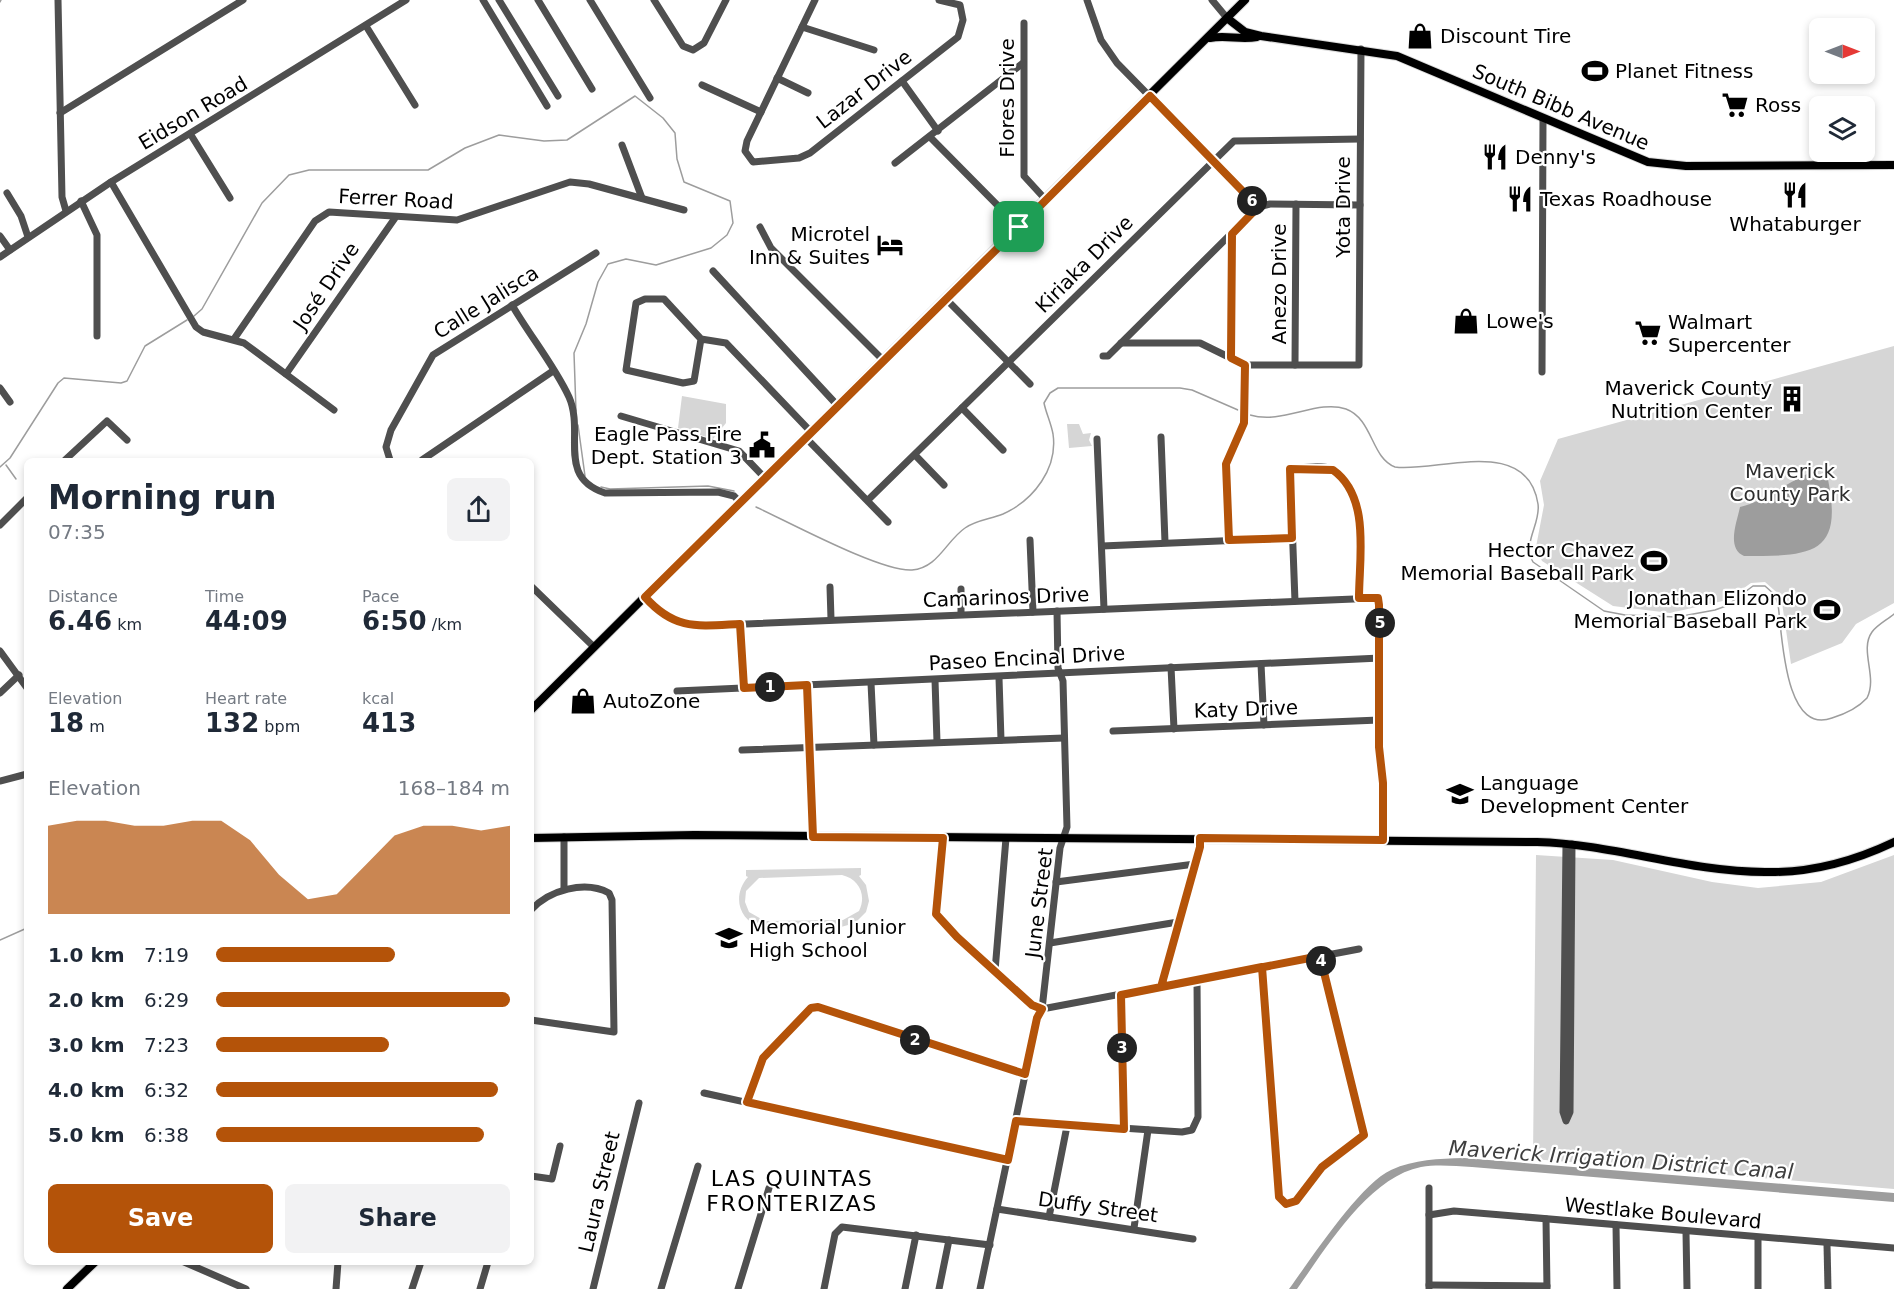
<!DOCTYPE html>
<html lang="en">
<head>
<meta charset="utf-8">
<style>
	body { margin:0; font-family:"DejaVu Sans",sans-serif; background:#f2f2f3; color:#1f2937; height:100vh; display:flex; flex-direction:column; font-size:22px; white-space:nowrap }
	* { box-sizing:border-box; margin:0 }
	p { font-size:20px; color:#747a83 }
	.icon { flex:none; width:33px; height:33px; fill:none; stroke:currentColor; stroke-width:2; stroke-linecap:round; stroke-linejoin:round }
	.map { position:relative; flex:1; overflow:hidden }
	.panel { position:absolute; left:24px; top:458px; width:510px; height:807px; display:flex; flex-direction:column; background:#fff; border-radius:9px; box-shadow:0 3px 9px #0003 }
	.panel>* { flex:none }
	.needle { width:39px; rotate:90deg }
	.tools { position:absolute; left:1809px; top:18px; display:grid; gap:12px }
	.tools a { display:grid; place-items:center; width:66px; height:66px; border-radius:9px; background:#fff; box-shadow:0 3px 9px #0003; font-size:30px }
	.pin { position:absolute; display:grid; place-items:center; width:51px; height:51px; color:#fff; margin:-26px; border-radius:12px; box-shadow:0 3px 9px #0006 }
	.km { position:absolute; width:30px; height:30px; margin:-15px; border-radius:50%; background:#222; color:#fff; font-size:16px; line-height:30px; text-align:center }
	.round { display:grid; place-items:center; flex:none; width:63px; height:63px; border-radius:9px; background:#f2f2f3 }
	.headline { display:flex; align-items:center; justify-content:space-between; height:102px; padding:0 24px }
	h1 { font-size:33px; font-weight:700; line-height:45px }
	.metrics { display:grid; grid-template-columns:repeat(3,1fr); gap:9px; height:102px; padding:6px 24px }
	.metrics div { display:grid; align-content:center }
	.metrics b { font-size:26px; font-weight:700 }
	.metrics small { font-size:16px; font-weight:400 }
	.metrics p { font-size:16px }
	.chart { height:168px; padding:12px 24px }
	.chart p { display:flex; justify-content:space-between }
	.chart svg { width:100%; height:108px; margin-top:6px; fill:#b45309; opacity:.7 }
	.button { display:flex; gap:12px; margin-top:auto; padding:12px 24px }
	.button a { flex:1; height:69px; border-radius:9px; background:#b45309; color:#fff; font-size:24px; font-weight:700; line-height:69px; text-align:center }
	.button a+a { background:#f2f2f3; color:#1f2937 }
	ul { padding:0 24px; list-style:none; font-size:20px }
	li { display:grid; grid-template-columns:96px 72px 1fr; align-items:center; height:45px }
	li i { height:15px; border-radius:8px; background:#b45309 }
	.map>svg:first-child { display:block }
	.green { fill:#d6d6d6; fill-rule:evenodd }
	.water { fill:#9d9d9d }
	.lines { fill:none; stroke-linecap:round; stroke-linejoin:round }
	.stream { stroke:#9d9d9d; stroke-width:1.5 }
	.major-casing { stroke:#dbdbdb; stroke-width:10 }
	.minor { stroke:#4f4f4f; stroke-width:7 }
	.major { stroke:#000; stroke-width:8 }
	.route-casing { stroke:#fff; stroke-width:12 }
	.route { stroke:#b45309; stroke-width:8 }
	.labels { text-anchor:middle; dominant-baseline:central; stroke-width:4.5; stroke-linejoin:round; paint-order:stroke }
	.poi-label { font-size:20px; fill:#000; stroke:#fff; text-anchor:start }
	.street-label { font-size:20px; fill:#000; stroke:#fff }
	.park-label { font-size:20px; fill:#2d2d2d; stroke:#fff }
	.water-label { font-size:21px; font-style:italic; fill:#3e3e3e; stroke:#fff }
	.quarter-label { font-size:22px; letter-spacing:1.5px; fill:#000; stroke:#fff }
</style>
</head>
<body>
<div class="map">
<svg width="1894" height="1289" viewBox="0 0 1894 1289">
	<rect width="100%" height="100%" fill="#fff"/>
	<g class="green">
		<path d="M 1894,346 L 1894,603 L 1856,624 L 1842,643 L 1791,664 L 1781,596 L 1765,582 L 1751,583 L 1727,600 L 1670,613 L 1613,606 L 1542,561 L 1536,547 L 1544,505 L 1540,481 L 1558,439 Z"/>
		<path d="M 682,396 L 726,404 L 726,423 L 713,439 L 678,428 Z"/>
		<path d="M 1067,424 L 1079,424 L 1083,434 L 1091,433 L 1089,440 L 1092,446 L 1069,448 Z"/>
		<path d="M 1536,855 L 1613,860 L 1712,882 L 1758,888 L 1821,882 L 1894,855 L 1894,1189 L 1533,1159 Z"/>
		<path d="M 861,868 L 861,875 L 859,876 L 866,885 L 869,901 L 866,912 L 855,923 L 841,927 L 762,927 C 738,921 732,895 748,877 L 746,876 L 746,870 ZM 842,875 C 859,879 867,895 859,911 L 843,920 L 765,921 L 749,912 L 745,902 L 746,891 L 759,878 Z"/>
	</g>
	<g class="water">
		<path d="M 1807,474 L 1827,475 C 1845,556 1812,556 1744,556 C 1726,548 1737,522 1740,507 C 1765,501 1783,485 1807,474 Z"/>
		<path d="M 1464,1158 L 1894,1193 L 1894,1202 L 1472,1167 C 1455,1166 1437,1164 1421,1167 C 1369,1177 1326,1248 1297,1289 L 1289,1289 C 1311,1259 1360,1184 1391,1170 C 1415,1159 1438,1159 1464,1158 Z"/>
	</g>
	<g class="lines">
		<g class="stream">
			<path d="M 0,2 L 1,0"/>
			<path d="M 194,316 L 202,309 L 262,203 L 289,175 L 309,170 L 428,170 L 465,148 L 499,135 L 544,141 L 567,140 L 635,96 L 663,118 L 675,133 L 677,159 L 684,182 L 730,201 L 733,223 L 727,235 L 711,248 L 656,265 L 626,259 L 608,264 L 598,282 L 586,324 L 574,353 L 576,411"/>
			<path d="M 1250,415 C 1283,425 1317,399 1346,409 C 1373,419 1371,458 1395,467 C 1436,473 1527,434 1538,504 C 1541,524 1522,542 1533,562 L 1604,611 L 1625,615 L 1677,617 L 1715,610 L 1726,606 L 1753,586 L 1765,586 L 1775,595 L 1778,604 C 1782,632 1784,736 1832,718 C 1845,714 1858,708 1867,698 C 1878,677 1859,650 1872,632 C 1877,625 1887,620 1894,614"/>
			<path d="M 578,425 L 585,476"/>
			<path d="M 6,465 L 16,479"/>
			<path d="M 0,467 L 10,458 L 58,383 L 64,378 L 121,383 L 127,381 L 145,346 L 187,320"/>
			<path d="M 601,487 L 610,489 L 708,486 L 734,491"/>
			<path d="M 756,507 C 789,522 881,572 912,570 C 938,568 946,541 965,528 C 976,520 991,519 1003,514 C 1034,500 1058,468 1053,434 C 1051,423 1046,413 1044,403 L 1050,393 L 1058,388 L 1180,388 L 1192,390 L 1238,410"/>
			<path d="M 0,940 L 27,928"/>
		</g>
		<g class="major-casing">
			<g id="major">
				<path d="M 1227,18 L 1245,32 L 1261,36 L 1397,56 L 1648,162 L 1686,166 L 1894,165"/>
				<path d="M 1210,38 C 1226,35 1241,40 1257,37"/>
				<path d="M 531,710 L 1245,0"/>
				<path d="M 531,838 L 694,835 L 1537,842 C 1614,844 1688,872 1765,872 C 1810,873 1854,861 1894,842"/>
				<path d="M 67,1289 L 95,1262"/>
			</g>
		</g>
		<g class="minor">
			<path d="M 58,0 L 62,197 L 66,211"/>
			<path d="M 483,0 L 547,106"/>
			<path d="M 499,0 L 558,96"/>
			<path d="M 538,0 L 592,89"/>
			<path d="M 590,0 L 650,98"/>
			<path d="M 654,0 L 683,46 L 693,50 L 704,43 L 726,0"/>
			<path d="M 815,0 L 747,141 L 745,151 L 753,162 L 799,158 L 810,153 L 958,37 L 963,20 L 960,5 L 939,0"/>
			<path d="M 1087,0 L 1101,40 L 1117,63 L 1258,207 L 1270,204 L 1360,205"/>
			<path d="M 1212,0 L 1227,18"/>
			<path d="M 1024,23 L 1024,176 L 1046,200"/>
			<path d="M 366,26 L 415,105"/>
			<path d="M 802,27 L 874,50"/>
			<path d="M 777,78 L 808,93"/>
			<path d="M 902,81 L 938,131"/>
			<path d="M 702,85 L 761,112"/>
			<path d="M 60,113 L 243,0"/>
			<path d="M 191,135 L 230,198"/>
			<path d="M 930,137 L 1019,227"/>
			<path d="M 622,145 L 642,198"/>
			<path d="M 895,163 L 1023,63"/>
			<path d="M 111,182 L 196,327 L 203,332 L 244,343 L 334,410"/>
			<path d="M 7,193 L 21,216 L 28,237"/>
			<path d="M 81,201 L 97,235 L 97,336"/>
			<path d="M 760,227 L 771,248 L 883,360"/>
			<path d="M 0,236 L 10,250"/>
			<path d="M 0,257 L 111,182 L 406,0"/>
			<path d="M 713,271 L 838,406"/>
			<path d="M 946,299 L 1030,384"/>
			<path d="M 512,305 C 530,336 554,365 569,397 C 585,433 556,477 605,493 L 718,492 L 734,496 L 740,502"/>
			<path d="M 234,339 L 315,221 L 329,212 L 457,220 L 570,182 L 589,184 L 684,210"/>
			<path d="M 701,339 L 694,381 L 683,383 L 626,370 L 636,303 L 645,299 L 664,299 L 701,339 L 726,343 L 812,433"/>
			<path d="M 1121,343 L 1200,343 L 1245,365 L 1359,365 L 1361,49"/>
			<path d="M 1103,356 L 1108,356 L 1258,207"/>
			<path d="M 1231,358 L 1232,234"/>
			<path d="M 1295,365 L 1296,204"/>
			<path d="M 1542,372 L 1543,119"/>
			<path d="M 286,374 L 395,218"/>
			<path d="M 0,388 L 10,402"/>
			<path d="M 962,408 L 1003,450"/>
			<path d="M 621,416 L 739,451 L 765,478"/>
			<path d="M 1161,437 L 1165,542"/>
			<path d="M 806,438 L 888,522"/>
			<path d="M 1097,439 L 1104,609"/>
			<path d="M 915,455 L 944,485"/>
			<path d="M 65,460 L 107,421 L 127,440"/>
			<path d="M 390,460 L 386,447 L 391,430 L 433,355 L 596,253"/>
			<path d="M 422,460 L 553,371"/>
			<path d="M 868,500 L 1234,141 L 1360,139"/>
			<path d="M 0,525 L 27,498"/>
			<path d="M 1030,540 L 1033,612"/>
			<path d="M 1229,540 L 1226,464 L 1244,423 L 1245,365"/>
			<path d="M 1102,546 L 1292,538"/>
			<path d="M 531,586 L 594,647"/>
			<path d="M 830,587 L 831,619"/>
			<path d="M 961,589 L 961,614"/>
			<path d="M 645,597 C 660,615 675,624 698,626 L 1378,598 L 1383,840"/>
			<path d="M 1295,601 L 1290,469 C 1302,468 1320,464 1332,469 C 1370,485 1359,565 1359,599"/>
			<path d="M 740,624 L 744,688"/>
			<path d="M 0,651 L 27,688"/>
			<path d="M 1261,664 L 1264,725"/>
			<path d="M 1171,667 L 1174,729"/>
			<path d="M 999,678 L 1001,740"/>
			<path d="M 935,680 L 937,742"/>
			<path d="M 871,683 L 874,745"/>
			<path d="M 807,685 L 813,837"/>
			<path d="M 677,691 L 1380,658"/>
			<path d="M 0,693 L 19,675"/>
			<path d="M 1113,731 L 1379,720"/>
			<path d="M 742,750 L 1064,738"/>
			<path d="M 0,781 L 27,774"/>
			<path d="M 943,838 L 936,914 L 957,937 L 1032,1005 L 1042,1009 L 1359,949"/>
			<path d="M 1566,844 L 1563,1112 L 1566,1121 L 1570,1112 L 1572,844"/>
			<path d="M 1056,882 L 1195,864"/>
			<path d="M 564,889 L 564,837"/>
			<path d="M 531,910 C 549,890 585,880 609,893 L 612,900 L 614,1032 L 531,1020"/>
			<path d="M 1050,943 L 1178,922"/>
			<path d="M 1262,967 L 1279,1191 L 1279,1197 L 1286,1204 L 1296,1201 L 1322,1167 L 1364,1135 L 1320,956"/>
			<path d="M 995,971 L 1006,838"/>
			<path d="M 1161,987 L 1200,847 L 1200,838"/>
			<path d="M 1121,995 L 1124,1129"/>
			<path d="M 704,1093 L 1008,1160"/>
			<path d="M 748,1102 L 763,1058 L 811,1008 L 818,1007 L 1025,1074"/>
			<path d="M 1016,1121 L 1182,1132 L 1192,1130 L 1198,1117 L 1197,980"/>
			<path d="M 531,1176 L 552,1179 L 560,1146"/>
			<path d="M 1429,1188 L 1429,1288"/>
			<path d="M 997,1209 L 1193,1239"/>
			<path d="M 1429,1215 L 1454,1211 L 1894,1248"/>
			<path d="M 1049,1217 L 1067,1126"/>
			<path d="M 1546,1219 L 1547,1289"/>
			<path d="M 1616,1225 L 1617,1289"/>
			<path d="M 1134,1228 L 1148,1130"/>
			<path d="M 1686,1232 L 1687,1289"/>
			<path d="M 1827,1244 L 1828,1289"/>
			<path d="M 184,1262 L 246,1289"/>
			<path d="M 1429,1285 L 1547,1286"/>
			<path d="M 336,1289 L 338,1262"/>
			<path d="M 412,1289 L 421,1262"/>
			<path d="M 480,1289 L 488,1262"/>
			<path d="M 593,1289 L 639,1103"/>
			<path d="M 661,1289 L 698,1166"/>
			<path d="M 738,1289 L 769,1188"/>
			<path d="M 824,1289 L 835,1234 L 842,1227 L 990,1245"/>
			<path d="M 905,1289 L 916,1235"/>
			<path d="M 939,1289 L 949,1240"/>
			<path d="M 980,1289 L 1037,1018 L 1042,1009 L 1060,848 L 1067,827 L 1063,681 L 1058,668 L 1057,611"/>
			<path d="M 1758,1289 L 1758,1238"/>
		</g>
		<use href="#major" class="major"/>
	</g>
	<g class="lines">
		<g class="route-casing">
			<path id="route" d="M 1019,227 L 645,597 C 675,631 699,626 740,624 L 744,688 L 807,685 L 813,837 L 943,838 L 936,914 L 957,937 L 1032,1005 L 1042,1009 L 1037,1018 L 1025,1074 L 818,1007 L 811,1008 L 763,1058 L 747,1102 L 1008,1160 L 1016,1121 L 1124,1129 L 1121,995 L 1262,967 L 1279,1197 L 1286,1204 L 1296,1201 L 1322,1167 L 1364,1135 L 1320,956 C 1267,966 1214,977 1161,987 L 1200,847 L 1200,838 L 1383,840 L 1383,783 L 1379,747 L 1379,605 L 1378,598 L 1359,598 C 1359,558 1371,497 1333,470 L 1290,469 L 1292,538 L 1229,540 L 1226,464 L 1244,423 L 1245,365 L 1231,358 L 1232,234 L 1258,207 L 1150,96 L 1019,227"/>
		</g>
		<use href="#route" class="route"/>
	</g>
	<defs>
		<g id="shop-bare" transform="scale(2.07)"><path d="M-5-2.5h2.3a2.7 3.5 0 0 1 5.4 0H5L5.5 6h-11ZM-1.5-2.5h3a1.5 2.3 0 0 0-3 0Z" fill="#000" stroke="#fff" stroke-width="2.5" paint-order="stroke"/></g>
		<g id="stadium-bare" transform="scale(2.07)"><path d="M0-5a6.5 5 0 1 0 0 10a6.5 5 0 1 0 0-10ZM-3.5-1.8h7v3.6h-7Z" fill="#000" stroke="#fff" stroke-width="2.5" paint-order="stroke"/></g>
		<g id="supermarket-bare" transform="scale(2.07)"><path d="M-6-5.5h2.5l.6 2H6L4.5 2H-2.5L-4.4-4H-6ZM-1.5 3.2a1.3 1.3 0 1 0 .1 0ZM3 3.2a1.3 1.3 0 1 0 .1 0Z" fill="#000" stroke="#fff" stroke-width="2.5" paint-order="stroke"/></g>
		<g id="restaurant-bare" transform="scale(2.07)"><path d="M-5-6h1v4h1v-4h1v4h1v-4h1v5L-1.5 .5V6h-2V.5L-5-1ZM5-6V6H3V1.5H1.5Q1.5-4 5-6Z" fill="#000" stroke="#fff" stroke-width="2.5" paint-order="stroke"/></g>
		<g id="hotel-bare" transform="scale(2.07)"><path d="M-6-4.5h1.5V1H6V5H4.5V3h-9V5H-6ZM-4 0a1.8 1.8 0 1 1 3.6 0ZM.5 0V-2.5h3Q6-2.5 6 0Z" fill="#000" stroke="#fff" stroke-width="2.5" paint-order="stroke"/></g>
		<g id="building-bare" transform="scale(2.07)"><path d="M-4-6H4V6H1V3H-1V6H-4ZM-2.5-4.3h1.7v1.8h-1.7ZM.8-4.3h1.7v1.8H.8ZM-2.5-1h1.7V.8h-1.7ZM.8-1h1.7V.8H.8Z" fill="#000" stroke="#fff" stroke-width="2.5" paint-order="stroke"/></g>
		<g id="civic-bare" transform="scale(2.07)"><path d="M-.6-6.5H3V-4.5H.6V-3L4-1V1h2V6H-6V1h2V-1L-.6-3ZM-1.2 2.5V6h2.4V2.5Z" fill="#000" stroke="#fff" stroke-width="2.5" paint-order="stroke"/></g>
		<g id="school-bare" transform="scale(2.07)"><path d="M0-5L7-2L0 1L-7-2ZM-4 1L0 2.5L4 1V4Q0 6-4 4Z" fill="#000" stroke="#fff" stroke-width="2.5" paint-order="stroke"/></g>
	</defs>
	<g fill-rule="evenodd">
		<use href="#shop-bare" x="1420" y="36"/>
		<use href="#stadium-bare" x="1595" y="71"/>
		<use href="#supermarket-bare" x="1735" y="105"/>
		<use href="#restaurant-bare" x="1495" y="157"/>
		<use href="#restaurant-bare" x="1795" y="195"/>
		<use href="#restaurant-bare" x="1520" y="199"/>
		<use href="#hotel-bare" x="890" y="245"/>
		<use href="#shop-bare" x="1466" y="321"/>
		<use href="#supermarket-bare" x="1648" y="333"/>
		<use href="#building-bare" x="1792" y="399"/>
		<use href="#civic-bare" x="762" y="445"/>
		<use href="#stadium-bare" x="1654" y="561"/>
		<use href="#stadium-bare" x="1827" y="610"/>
		<use href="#shop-bare" x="583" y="701"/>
		<use href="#school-bare" x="1460" y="794"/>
		<use href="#school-bare" x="729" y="938"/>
	</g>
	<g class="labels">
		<g class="poi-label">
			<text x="1440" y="36">Discount Tire</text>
			<text x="1615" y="71">Planet Fitness</text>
			<text x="1755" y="105">Ross</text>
			<text x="1515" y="157">Denny's</text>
			<text x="1540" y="199">Texas Roadhouse</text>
			<text x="1795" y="224" text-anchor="middle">Whataburger</text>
			<text x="870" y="234" text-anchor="end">Microtel<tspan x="870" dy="23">Inn &amp; Suites</tspan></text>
			<text x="1486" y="321">Lowe's</text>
			<text x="1668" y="322">Walmart<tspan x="1668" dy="23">Supercenter</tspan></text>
			<text x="1772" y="388" text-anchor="end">Maverick County<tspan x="1772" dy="23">Nutrition Center</tspan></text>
			<text x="742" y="434" text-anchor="end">Eagle Pass Fire<tspan x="742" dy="23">Dept. Station 3</tspan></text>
			<text x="1634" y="550" text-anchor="end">Hector Chavez<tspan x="1634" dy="23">Memorial Baseball Park</tspan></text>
			<text x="1807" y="598" text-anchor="end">Jonathan Elizondo<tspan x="1807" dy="23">Memorial Baseball Park</tspan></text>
			<text x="603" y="701">AutoZone</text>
			<text x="1480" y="783">Language<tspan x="1480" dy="23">Development Center</tspan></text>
			<text x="749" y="927">Memorial Junior<tspan x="749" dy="23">High School</tspan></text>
		</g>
		<g class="street-label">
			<text transform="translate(864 89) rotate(-38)">Lazar Drive</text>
			<text transform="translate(1007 98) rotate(-90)">Flores Drive</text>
			<text transform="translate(1561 107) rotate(23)">South Bibb Avenue</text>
			<text transform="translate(193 113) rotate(-31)">Eidson Road</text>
			<text transform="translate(396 199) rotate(3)">Ferrer Road</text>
			<text transform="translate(1343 207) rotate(-90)">Yota Drive</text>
			<text transform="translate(1084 264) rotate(-45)">Kiriaka Drive</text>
			<text transform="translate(1279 284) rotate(-90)">Anezo Drive</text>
			<text transform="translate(326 286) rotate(-56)">José Drive</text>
			<text transform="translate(486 302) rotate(-32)">Calle Jalisca</text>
			<text transform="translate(1006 597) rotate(-2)">Camarinos Drive</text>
			<text transform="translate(1027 658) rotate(-3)">Paseo Encinal Drive</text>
			<text transform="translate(1246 709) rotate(-2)">Katy Drive</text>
			<text transform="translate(1039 903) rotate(-83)">June Street</text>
			<text transform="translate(599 1192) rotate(-77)">Laura Street</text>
			<text transform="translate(1098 1207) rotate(8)">Duffy Street</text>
			<text transform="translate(1663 1213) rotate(5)">Westlake Boulevard</text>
		</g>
		<g class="park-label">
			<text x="1790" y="471">Maverick<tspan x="1790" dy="23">County Park</tspan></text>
		</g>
		<g class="water-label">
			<text transform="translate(1621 1160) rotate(4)">Maverick Irrigation District Canal</text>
		</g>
		<g class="quarter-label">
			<text x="792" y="1178">LAS QUINTAS<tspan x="792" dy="25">FRONTERIZAS</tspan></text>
		</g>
	</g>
</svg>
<div class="tools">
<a><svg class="needle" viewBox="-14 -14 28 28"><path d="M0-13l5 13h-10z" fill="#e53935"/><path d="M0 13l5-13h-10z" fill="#747a83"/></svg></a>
<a><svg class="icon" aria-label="layers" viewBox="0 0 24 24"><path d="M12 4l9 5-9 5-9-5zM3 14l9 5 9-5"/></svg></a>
</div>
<div class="pin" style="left:1019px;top:227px;background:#1e9e55"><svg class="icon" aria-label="arrive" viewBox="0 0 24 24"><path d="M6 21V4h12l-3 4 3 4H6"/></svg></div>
<b class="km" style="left:770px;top:687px">1</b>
<b class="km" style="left:915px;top:1040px">2</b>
<b class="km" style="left:1122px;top:1048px">3</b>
<b class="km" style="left:1321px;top:961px">4</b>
<b class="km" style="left:1380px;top:623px">5</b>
<b class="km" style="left:1252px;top:201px">6</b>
<section class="panel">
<div class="headline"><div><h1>Morning run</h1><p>07:35</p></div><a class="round"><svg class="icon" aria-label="share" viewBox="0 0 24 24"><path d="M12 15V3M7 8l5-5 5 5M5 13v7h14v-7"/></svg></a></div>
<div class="metrics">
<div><p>Distance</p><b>6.46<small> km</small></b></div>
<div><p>Time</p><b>44:09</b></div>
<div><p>Pace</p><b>6:50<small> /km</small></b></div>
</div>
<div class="metrics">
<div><p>Elevation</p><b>18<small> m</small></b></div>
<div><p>Heart rate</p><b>132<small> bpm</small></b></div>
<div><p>kcal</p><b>413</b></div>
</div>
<div class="chart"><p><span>Elevation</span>168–184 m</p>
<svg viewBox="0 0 160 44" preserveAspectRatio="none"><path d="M0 44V8L10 6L20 6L30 8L40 8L50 6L60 6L70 14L80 28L90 38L100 36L110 24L120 12L130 8L140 8L150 10L160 8V44z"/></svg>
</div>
<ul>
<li><b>1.0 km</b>7:19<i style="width:61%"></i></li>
<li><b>2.0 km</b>6:29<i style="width:100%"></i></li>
<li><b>3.0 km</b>7:23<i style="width:59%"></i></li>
<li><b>4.0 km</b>6:32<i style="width:96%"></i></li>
<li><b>5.0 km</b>6:38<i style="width:91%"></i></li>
</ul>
<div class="button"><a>Save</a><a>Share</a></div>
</section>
</div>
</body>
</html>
